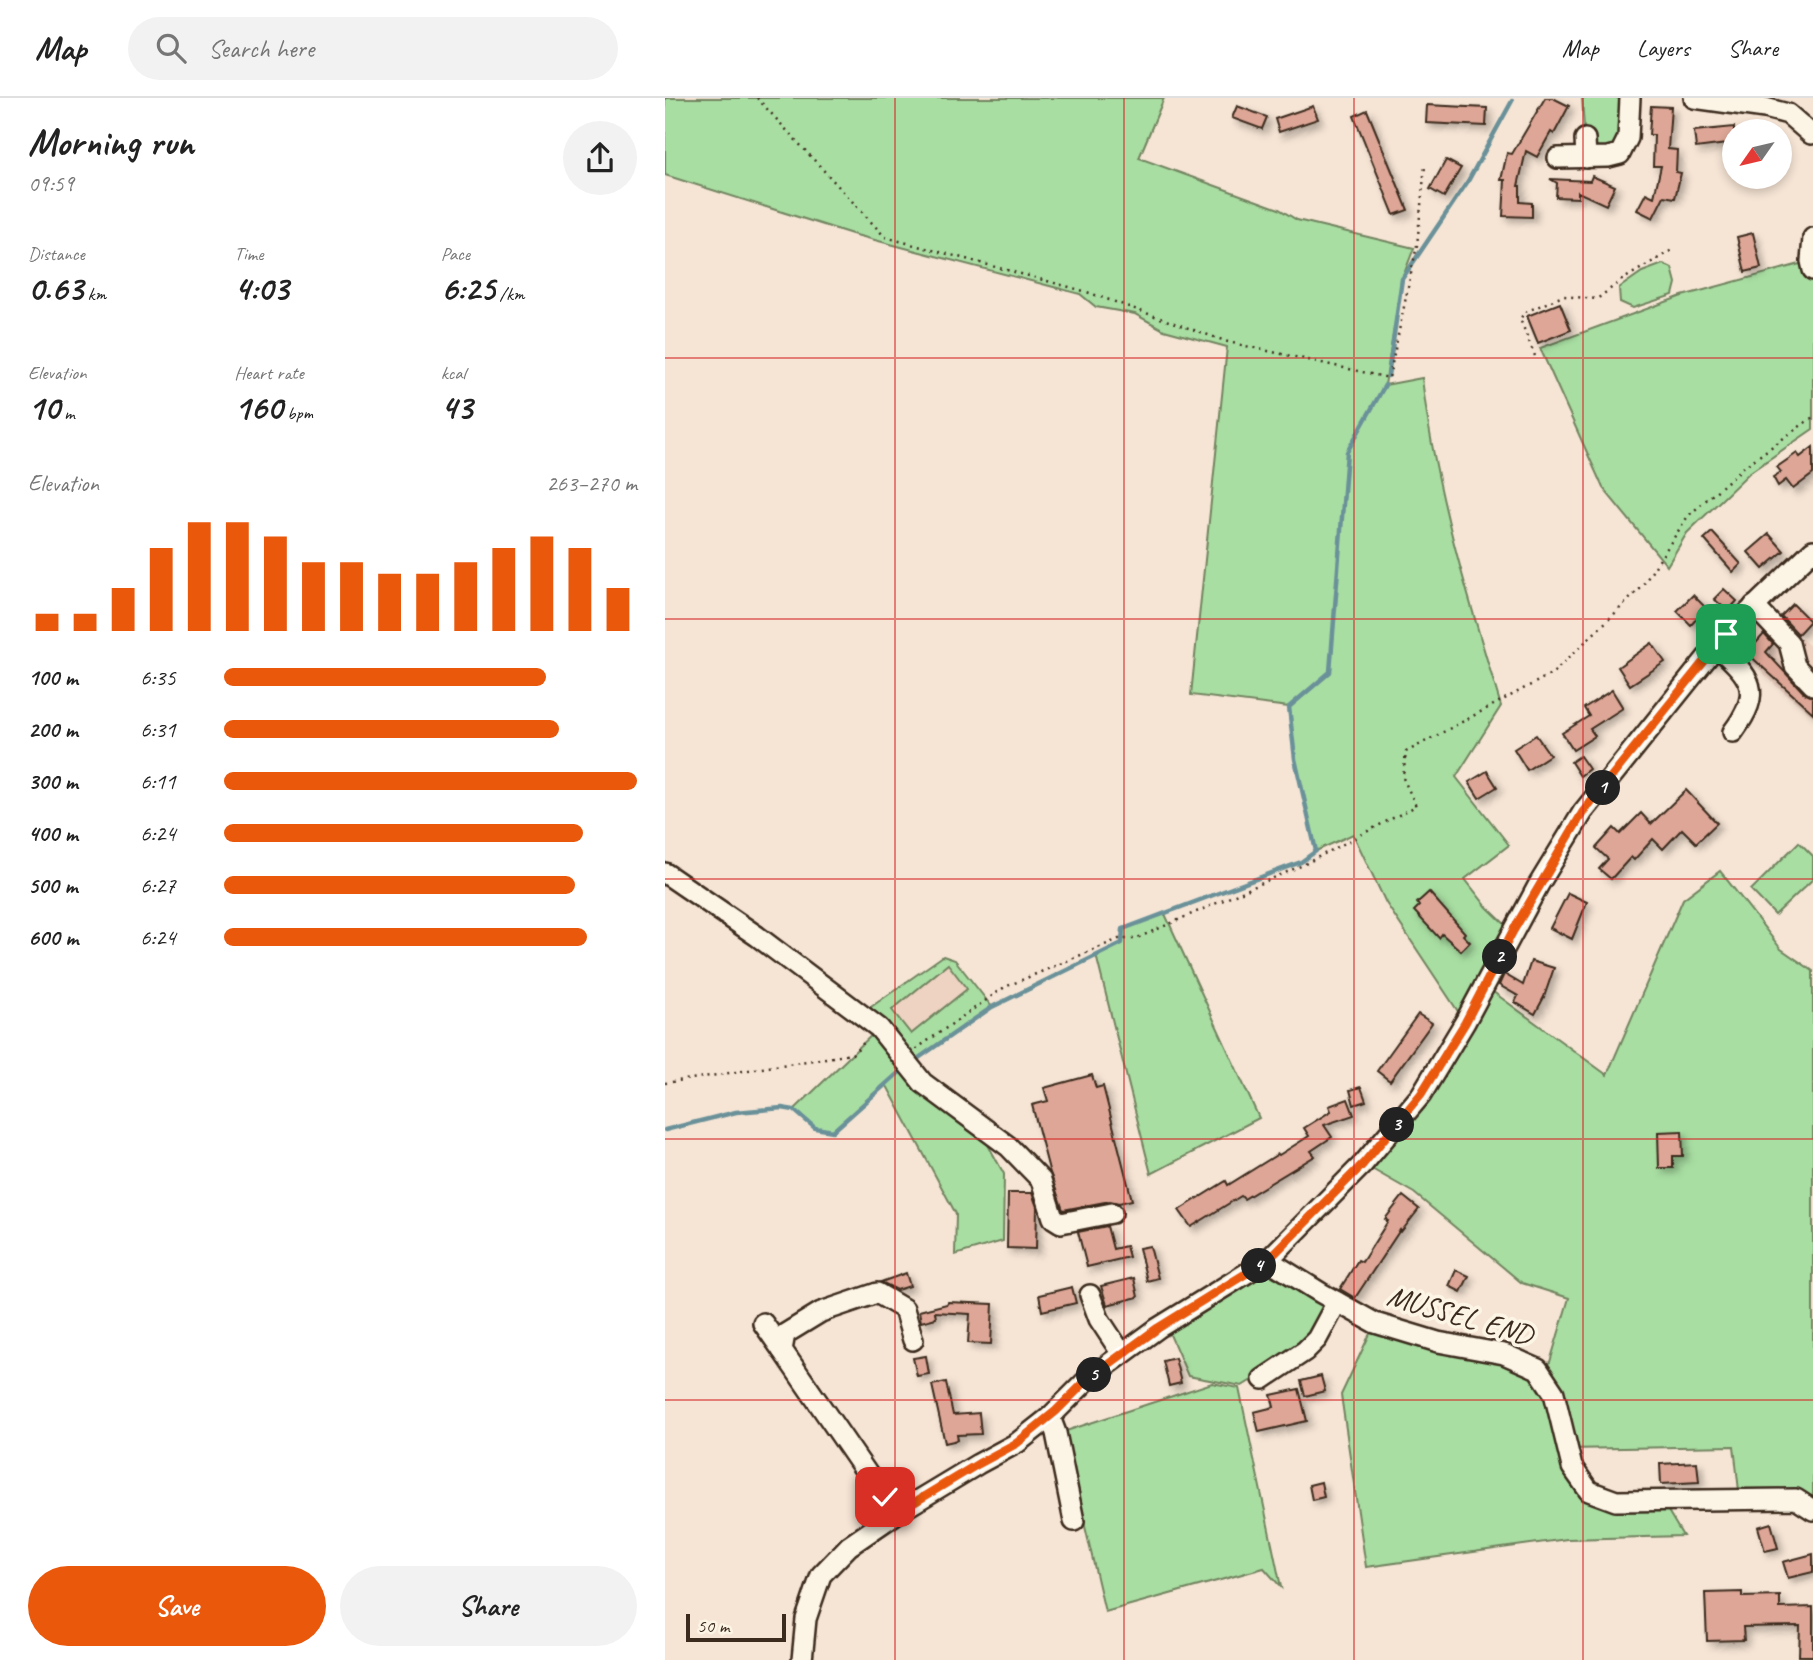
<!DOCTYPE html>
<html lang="en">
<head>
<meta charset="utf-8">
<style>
	body { margin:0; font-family:Caveat,sans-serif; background:#f2f2f2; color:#222; height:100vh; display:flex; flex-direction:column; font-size:26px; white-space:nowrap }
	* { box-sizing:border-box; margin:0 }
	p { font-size:23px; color:#767676 }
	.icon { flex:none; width:38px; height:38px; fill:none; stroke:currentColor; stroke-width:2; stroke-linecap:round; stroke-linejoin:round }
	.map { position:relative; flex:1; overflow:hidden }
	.side { display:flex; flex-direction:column; background:#fff; width:665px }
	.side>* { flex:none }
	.needle { width:46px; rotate:236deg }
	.buttons { position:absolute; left:1057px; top:21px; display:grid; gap:14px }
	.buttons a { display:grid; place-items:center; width:70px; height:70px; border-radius:50%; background:#fff; box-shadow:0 4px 10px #0003; font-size:35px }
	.scale { position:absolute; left:21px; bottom:18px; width:100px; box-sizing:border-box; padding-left:7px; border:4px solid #3b2a1e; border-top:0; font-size:19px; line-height:24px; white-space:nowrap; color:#3b2a1e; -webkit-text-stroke:5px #fcf5e5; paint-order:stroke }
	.pin { position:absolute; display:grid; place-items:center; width:60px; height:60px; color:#fff; margin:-30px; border-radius:14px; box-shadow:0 4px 10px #0006 }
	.km { position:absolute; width:35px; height:35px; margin:-18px; border-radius:50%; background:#222; color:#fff; font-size:19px; line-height:35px; text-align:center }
	.round { display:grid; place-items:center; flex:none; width:74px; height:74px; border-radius:37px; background:#f2f2f2 }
	.summary { display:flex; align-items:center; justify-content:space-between; height:119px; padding:0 28px }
	h1 { font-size:38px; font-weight:800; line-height:52px }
	.stats { display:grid; grid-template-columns:repeat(3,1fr); gap:10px; height:119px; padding:7px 28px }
	.stats div { display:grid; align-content:center }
	.stats b { font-size:35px; font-weight:800 }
	.stats small { font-size:19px; font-weight:400 }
	.stats p { font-size:19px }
	.chart { height:196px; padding:14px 28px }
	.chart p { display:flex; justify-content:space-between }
	.chart svg { width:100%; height:126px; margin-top:7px; stroke:#ea580c; stroke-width:6 }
	.button { display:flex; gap:14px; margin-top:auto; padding:14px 28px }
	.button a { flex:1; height:80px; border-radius:42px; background:#ea580c; color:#fff; font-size:28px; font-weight:800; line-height:80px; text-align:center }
	.button a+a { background:#f2f2f2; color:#222 }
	ul { padding:0 28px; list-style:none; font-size:23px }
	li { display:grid; grid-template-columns:112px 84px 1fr; align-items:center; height:52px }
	li i { height:18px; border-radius:9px; background:#ea580c }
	header { display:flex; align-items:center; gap:42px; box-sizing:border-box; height:98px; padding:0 35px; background:#fff; border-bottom:2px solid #e0e0e0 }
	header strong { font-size:33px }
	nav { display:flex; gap:38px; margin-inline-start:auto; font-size:24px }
	.search { width:490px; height:63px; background:#f2f2f2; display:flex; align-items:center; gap:18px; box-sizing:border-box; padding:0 24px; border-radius:38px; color:#767676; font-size:26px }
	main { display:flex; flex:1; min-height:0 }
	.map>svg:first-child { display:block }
	.built { fill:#eed2c2 }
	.green { fill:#a8dea2; stroke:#728460; stroke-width:2; fill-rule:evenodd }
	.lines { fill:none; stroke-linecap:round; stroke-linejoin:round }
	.stream { stroke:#6a9199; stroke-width:4.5 }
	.building { fill:#dda696; stroke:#3b2a1e; stroke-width:2; filter:url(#shadow) }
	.minor-casing { stroke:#3b2a1e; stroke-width:24 }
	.path { stroke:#3b2a1e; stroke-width:2.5; stroke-dasharray:2 5; stroke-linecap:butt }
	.minor { stroke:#fcf5e5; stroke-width:19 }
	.route-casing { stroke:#fff; stroke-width:14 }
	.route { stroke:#ea580c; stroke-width:9 }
	.grid { fill:none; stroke:#d62828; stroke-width:2; stroke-opacity:0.55 }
	.labels { text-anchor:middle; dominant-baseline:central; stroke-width:7; stroke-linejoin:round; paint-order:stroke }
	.street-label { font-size:30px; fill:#3b2a1e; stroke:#fcf5e5 }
</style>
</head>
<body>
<header>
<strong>Map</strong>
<div class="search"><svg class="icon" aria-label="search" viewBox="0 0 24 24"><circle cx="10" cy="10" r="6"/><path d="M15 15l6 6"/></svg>Search here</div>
<nav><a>Map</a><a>Layers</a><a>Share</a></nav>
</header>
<main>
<section class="side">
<div class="summary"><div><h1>Morning run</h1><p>09:59</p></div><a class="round"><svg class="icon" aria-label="share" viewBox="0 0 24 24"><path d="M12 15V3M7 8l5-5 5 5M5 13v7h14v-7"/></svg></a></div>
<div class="stats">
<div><p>Distance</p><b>0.63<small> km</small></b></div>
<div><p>Time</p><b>4:03</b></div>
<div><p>Pace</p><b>6:25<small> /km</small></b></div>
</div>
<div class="stats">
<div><p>Elevation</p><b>10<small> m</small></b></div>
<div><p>Heart rate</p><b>160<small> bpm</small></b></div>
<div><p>kcal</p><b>43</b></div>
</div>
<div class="chart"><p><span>Elevation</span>263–270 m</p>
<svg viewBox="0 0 160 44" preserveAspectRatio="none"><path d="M5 44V38M15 44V38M25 44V29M35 44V15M45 44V6M55 44V6M65 44V11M75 44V20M85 44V20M95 44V24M105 44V24M115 44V20M125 44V15M135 44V11M145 44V15M155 44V29"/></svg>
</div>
<ul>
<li><b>100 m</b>6:35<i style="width:78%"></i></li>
<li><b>200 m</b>6:31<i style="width:81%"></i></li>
<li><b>300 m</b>6:11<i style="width:100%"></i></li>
<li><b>400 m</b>6:24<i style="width:87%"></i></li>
<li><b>500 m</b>6:27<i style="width:85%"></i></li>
<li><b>600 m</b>6:24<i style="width:88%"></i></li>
</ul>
<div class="button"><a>Save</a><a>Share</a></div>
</section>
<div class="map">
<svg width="1148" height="1562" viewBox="0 0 1148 1562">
	<defs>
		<filter id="shadow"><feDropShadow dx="4.5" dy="4.5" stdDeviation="3.5" flood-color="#0004"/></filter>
	</defs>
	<rect width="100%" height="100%" fill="#f6e5d5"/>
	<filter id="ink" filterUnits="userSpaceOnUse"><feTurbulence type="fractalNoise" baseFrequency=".0143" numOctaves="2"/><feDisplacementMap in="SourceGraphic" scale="14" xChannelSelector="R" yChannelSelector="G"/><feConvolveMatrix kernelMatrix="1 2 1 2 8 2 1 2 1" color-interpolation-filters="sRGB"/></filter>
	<g filter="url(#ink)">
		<g class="built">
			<path d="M 1093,503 L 1131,542 L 1136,540 L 1148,551 L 1148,618 L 1109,586 L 1061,536 Z"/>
			<path d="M 283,866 L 303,890 L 246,936 L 226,912 Z"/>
		</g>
		<g class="green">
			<path d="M 0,0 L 499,0 L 474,60 L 614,111 L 632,122 L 749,150 L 737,181 L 720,287 L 757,280 C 770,392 803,500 836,608 L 791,679 L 844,747 L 800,781 L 822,809 L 847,833 L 820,888 L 942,977 L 1018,801 L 1055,773 L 1116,851 L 1148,873 L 1148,1402 L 1075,1402 L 1069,1348 L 903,1351 L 924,1393 L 997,1403 L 1018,1438 L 902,1441 L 701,1469 L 676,1297 L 710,1225 L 873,1270 L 885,1264 L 904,1200 L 857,1185 L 749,1095 L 698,1066 L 800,924 L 721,805 L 688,736 L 651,753 L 630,661 L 624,609 L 526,597 L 562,249 L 499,232 L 470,216 L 431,209 L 415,196 L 187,136 L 0,77 Z"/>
			<path d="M 917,0 L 965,0 L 955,56 L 921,60 Z"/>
			<path d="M 1146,163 L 1148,172 L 1148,331 L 1084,375 L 1022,435 L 1002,468 L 938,390 L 875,250 L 1017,198 Z"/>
			<path d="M 998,166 L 1007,170 L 1011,185 L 1008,197 L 968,210 L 955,204 L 954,190 L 977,174 Z"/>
			<path d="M 1134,744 L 1148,758 L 1148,781 L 1110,817 L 1086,792 Z"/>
			<path d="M 500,816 L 594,1020 L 486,1076 L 431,857 L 456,845 L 458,831 Z"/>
			<path d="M 278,858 L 290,862 L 327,909 L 245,966 L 328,1036 L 322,1045 L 339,1076 L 338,1143 L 290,1157 L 291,1116 L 221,986 L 168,1033 L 150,1030 L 129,1012 L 214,930 L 196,916 ZM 283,866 L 302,891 L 246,936 L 227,912 Z"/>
			<path d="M 595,1175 C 614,1179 653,1197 661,1214 L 634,1253 L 577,1288 L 523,1278 L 503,1232 Z"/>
			<path d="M 547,1285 L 574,1290 L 616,1489 L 599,1470 L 440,1514 L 398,1334 Z"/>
		</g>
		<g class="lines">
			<g class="stream">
				<path d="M 723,278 L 737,181 L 803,83 L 847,3"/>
				<path d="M 248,964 L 327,909 L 457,845 L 458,831 L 636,764 L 651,753 L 630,661 L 624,609 L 665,574 L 682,354 L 720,287"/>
				<path d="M 0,1032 L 71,1014 L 117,1010 L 129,1012 L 150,1030 L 168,1033 L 238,971"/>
			</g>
		</g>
		<g class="building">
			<path d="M 880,0 L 888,0 L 904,8 L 889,36 L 886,34 L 872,59 L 861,53 L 853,88 L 855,88 L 855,104 L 867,105 L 867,119 L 838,118 L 840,82 L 836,82 L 842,55 L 847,56 Z"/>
			<path d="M 762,7 L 822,10 L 821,28 L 761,25 Z"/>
			<path d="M 572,8 L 602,19 L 597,31 L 567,20 Z"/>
			<path d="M 648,8 L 653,21 L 614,34 L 610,21 Z"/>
			<path d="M 986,8 L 1006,9 L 1003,51 L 1012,52 L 1011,74 L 1016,75 L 1010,100 L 999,98 L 988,120 L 972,112 L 981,95 L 989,99 L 996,68 L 988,68 L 989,37 L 984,37 Z"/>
			<path d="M 702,12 L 743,112 L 729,117 L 689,18 Z"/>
			<path d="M 1069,29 L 1069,45 L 1031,50 L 1029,33 Z"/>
			<path d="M 781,62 L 796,70 L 779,99 L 765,91 Z"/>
			<path d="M 927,78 L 950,88 L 941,107 L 913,94 L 913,100 L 891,99 L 892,85 L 885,81 L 925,83 Z"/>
			<path d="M 1088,135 L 1096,170 L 1080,174 L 1072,139 Z"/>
			<path d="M 895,205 L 906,232 L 873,245 L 862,218 Z"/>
			<path d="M 1148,349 L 1148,376 L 1128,391 L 1121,382 L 1113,388 L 1108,379 L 1116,374 L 1112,369 L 1132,355 L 1135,359 Z"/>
			<path d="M 1047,434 L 1076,466 L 1068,474 L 1039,441 Z"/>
			<path d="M 1104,436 L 1119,453 L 1098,471 L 1083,454 Z"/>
			<path d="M 1059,491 L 1072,503 L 1063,513 L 1049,501 Z"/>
			<path d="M 1028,497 L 1041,510 L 1026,527 L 1012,513 Z"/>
			<path d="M 1128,506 L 1145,523 L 1133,536 L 1116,518 Z"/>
			<path d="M 1099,536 L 1108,546 L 1101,554 L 1139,595 L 1148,599 L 1148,615 L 1082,555 Z"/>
			<path d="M 987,545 L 1000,564 L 965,587 L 953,569 Z"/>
			<path d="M 947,592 L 958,610 L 925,631 L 930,638 L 908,652 L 897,635 L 924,618 L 919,610 Z"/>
			<path d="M 871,637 L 885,657 L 862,672 L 849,651 Z"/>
			<path d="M 915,658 L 924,671 L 915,678 L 906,664 Z"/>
			<path d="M 822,673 L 832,689 L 814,700 L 804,684 Z"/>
			<path d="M 1021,692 L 1052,725 L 1031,745 L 1017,731 L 998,751 L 988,741 L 969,762 L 966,759 L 946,781 L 934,771 L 943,761 L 931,750 L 949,730 L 955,736 L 976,715 L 986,726 Z"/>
			<path d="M 764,794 L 800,835 L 798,837 L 805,844 L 796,853 L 777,836 L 774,840 L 749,813 L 754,808 L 752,805 Z"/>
			<path d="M 903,795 L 922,804 L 907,841 L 885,830 Z"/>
			<path d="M 866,863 L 889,870 L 879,899 L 870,916 L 850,904 L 853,898 L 834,887 L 839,876 L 858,887 Z"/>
			<path d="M 753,916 L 767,925 L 725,983 L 712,973 Z"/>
			<path d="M 427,977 L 431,990 L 438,988 L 467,1102 L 454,1105 L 445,1103 L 398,1112 L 384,1072 L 367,1007 L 383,1003 L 379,990 Z"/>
			<path d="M 696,989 L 701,1003 L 689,1007 L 685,992 Z"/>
			<path d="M 683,1001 L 689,1017 L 659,1027 L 667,1039 L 646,1053 L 650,1058 L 579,1101 L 576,1098 L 526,1129 L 514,1112 L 561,1083 L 563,1087 L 613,1056 L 614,1057 L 644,1038 L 639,1030 L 666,1013 L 664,1008 Z"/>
			<path d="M 1017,1033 L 1018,1058 L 1008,1058 L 1008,1070 L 994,1070 L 993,1034 Z"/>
			<path d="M 343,1095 L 367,1095 L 372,1109 L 371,1151 L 342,1150 Z"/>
			<path d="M 738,1098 L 754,1111 L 736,1134 L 735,1132 L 690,1200 L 675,1191 L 693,1162 L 697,1164 L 723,1123 L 720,1121 Z"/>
			<path d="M 442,1128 L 448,1151 L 461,1148 L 464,1159 L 422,1169 L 413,1134 Z"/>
			<path d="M 485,1148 L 493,1180 L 482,1183 L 474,1150 Z"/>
			<path d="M 791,1172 L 804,1178 L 796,1194 L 784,1188 Z"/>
			<path d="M 241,1175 L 245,1188 L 232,1192 L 216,1184 Z"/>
			<path d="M 469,1180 L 473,1199 L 442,1207 L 436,1188 Z"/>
			<path d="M 407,1189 L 411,1205 L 377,1213 L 374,1197 Z"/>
			<path d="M 283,1204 L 328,1206 L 326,1246 L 303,1245 L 305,1216 L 270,1214 L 271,1220 L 256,1224 L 254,1213 L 282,1206 Z"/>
			<path d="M 261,1258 L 264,1276 L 252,1278 L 248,1260 Z"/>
			<path d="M 510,1260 L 516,1285 L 504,1288 L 498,1263 Z"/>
			<path d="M 656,1278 L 660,1293 L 640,1298 L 636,1283 Z"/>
			<path d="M 281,1284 L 288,1317 L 314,1315 L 316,1336 L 292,1337 L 293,1342 L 280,1345 L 267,1287 Z"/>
			<path d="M 634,1291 L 642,1323 L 594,1334 L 589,1314 L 609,1309 L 606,1297 Z"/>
			<path d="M 1032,1364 L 1034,1384 L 996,1386 L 995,1366 Z"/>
			<path d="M 656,1384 L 659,1399 L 647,1402 L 644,1387 Z"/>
			<path d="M 1106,1425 L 1113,1450 L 1100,1453 L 1093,1429 Z"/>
			<path d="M 1148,1456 L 1148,1474 L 1123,1480 L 1118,1464 Z"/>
			<path d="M 1077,1494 L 1077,1499 L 1115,1498 L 1115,1510 L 1148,1509 L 1148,1558 L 1134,1558 L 1135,1528 L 1078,1529 L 1079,1542 L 1042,1543 L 1040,1495 Z"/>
		</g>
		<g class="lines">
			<g class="minor-casing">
				<g id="minor">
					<path d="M 1029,0 L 1100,10 L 1123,16 L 1146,36"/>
					<path d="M 920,41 L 921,60"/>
					<path d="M 893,60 L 943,59 L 955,56 L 963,40 L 965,0"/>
					<path d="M 1148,140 L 1146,163 L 1148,172"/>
					<path d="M 1089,508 L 1124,545 L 1130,568 L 1148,587"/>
					<path d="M 1052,548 C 1086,580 1099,592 1068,634"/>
					<path d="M 0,775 L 92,838 L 214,930 L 258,985 L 343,1048 L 376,1082 L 388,1120 L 396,1125 L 447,1115"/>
					<path d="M 603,1162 L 656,1195 L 710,1225 L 773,1244 L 839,1256 L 873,1271 L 889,1295 L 907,1369 L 924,1393 L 951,1403 L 1131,1401 L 1148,1412"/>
					<path d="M 425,1197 L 434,1221 L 457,1256"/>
					<path d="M 98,1225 L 117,1252"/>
					<path d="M 598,1281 L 640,1253 L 652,1241 L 672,1204"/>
					<path d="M 385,1319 L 391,1335 L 409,1423"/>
					<path d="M 230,1416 L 117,1252 L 120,1236 L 156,1214 L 212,1195 L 239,1211 L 248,1242"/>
					<path d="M 137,1562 L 141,1521 L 156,1477 L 184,1448 L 235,1413 L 313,1366 L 352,1345 L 385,1319 L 422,1282 L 493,1230 L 603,1162 L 698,1066 L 756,997 L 800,924 L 874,786 L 918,714 L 1061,536 L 1148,452"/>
				</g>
			</g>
			<g class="path">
				<path d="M 92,0 L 220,139 L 419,193 L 563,244 L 724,280 L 752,147 L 760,68"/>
				<path d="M 870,258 L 855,221 L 860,214 L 898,198 L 932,201 L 957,182 L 1007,152"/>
				<path d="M 251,951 L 340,889 L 454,841 L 470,841 L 638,767 L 751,708 L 738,680 L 741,654 L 888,575 L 976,490 L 1023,418 L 1080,368 L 1148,319"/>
				<path d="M 0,985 L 187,956 L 202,942"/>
			</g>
			<use href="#minor" class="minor"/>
		</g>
	</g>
	<g class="lines" filter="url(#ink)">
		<g class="route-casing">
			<path id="route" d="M 220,1399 L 230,1416 L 313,1366 L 352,1345 L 391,1313 L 422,1282 L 493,1230 L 603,1162 L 698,1066 L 756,996 L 800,925 L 848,833 L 918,714 L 1061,536"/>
		</g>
		<use href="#route" class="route"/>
	</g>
	<path class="grid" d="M 230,0 L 230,1562M 459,0 L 459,1562M 689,0 L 689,1562M 918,0 L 918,1562M 0,260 L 1148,260M 0,521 L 1148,521M 0,781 L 1148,781M 0,1041 L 1148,1041M 0,1302 L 1148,1302"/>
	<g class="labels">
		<g class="street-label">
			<text transform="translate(795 1217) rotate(16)">MUSSEL END</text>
		</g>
	</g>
</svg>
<div class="buttons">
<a><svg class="needle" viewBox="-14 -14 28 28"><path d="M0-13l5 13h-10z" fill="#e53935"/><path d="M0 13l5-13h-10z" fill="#767676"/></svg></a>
</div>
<div class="scale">50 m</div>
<div class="pin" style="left:1061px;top:536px;background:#1e9e55"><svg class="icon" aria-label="arrive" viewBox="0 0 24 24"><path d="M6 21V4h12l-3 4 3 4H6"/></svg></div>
<div class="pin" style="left:220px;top:1399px;background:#d93025"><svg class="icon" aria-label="check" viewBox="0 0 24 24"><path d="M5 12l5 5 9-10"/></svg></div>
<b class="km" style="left:938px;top:690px">1</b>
<b class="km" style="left:835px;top:859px">2</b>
<b class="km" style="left:732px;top:1027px">3</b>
<b class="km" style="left:594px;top:1168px">4</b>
<b class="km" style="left:429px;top:1277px">5</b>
</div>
</main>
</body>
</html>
